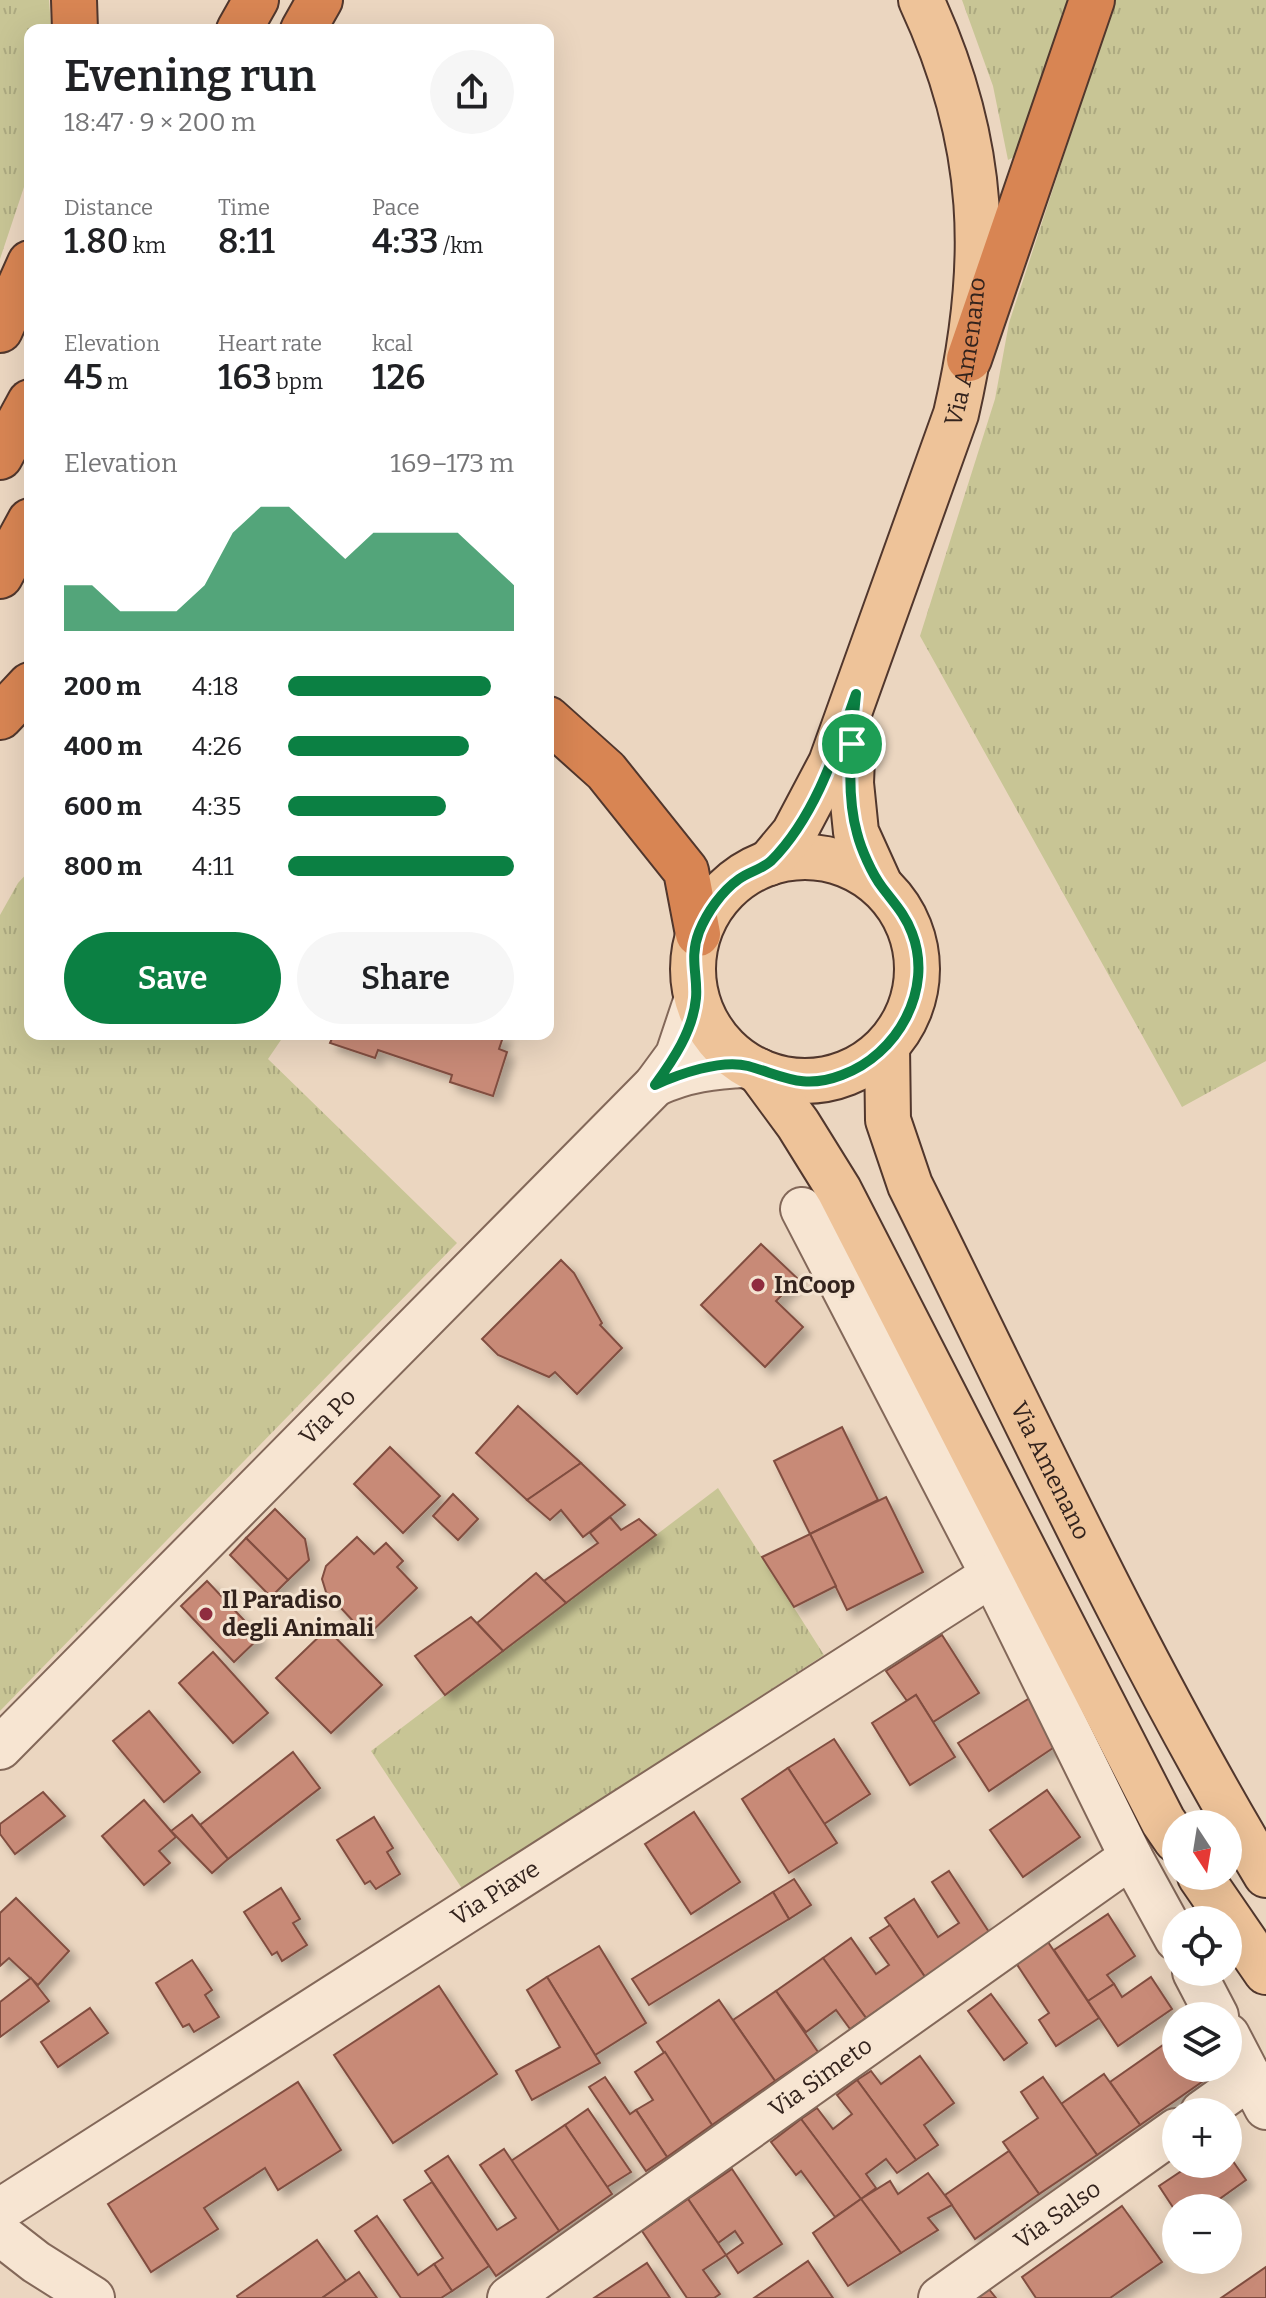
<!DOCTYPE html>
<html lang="en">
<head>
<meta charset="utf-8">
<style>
	body { margin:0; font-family:Bitter,serif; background:#f6f6f6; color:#202124; height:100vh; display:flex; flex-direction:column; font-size:30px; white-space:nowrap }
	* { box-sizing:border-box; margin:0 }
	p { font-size:26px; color:#757577 }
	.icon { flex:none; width:44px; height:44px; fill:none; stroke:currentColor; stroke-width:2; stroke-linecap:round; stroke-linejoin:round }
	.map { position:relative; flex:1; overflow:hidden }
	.sheet { position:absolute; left:24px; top:24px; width:530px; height:1016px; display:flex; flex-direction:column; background:#fff; border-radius:16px; box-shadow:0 8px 32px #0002 }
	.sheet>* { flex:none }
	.needle { width:52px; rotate:168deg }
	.controls { position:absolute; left:1162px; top:1810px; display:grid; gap:16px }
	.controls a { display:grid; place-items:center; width:80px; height:80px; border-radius:50%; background:#fff; box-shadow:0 8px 32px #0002; font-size:40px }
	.pin { position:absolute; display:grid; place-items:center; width:68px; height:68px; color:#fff; margin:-34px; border:4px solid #fff; border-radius:50%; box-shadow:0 2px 8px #0007 }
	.round { display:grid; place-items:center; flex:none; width:84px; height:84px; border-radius:42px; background:#f6f6f6 }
	.head { display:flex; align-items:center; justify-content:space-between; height:136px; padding:0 40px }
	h1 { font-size:44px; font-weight:600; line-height:60px }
	.metrics { display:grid; grid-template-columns:repeat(3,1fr); gap:12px; height:136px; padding:8px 40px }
	.metrics div { display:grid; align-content:center }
	.metrics b { font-size:34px; font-weight:600 }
	.metrics small { font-size:22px; font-weight:400 }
	.metrics p { font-size:22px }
	.chart { height:224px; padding:16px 40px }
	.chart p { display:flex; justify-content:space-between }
	.chart svg { width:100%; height:144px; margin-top:8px; fill:#0b8043; opacity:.7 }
	.primary-button { display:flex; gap:16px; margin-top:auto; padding:16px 40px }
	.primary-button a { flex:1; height:92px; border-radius:48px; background:#0b8043; color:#fff; font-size:32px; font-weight:600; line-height:92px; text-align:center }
	.primary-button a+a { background:#f6f6f6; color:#202124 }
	ul { padding:0 40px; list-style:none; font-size:26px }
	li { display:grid; grid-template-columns:128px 96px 1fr; align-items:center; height:60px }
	li i { height:20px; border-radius:10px; background:#0b8043 }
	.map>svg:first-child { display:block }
	.grass { fill:url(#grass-tufts) }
	.building { fill:#c88a77; stroke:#814e40; stroke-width:2; filter:url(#shadow) }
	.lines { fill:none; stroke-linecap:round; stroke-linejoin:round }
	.minor-casing { stroke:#836859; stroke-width:46 }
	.major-casing { stroke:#51372d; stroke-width:48 }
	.highway-casing { stroke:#51372d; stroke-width:48 }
	.minor { stroke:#f7e5d2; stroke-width:42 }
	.major { stroke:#eec399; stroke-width:44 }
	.highway { stroke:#d88553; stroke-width:44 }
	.route-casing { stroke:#fff; stroke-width:16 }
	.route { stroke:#0b8043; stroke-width:10 }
	.poi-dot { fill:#8f2c3f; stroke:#f3e2cf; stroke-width:3 }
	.labels { text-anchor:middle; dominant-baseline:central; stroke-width:6; stroke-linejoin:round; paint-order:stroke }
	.street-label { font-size:24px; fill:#33231d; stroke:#f3e2cf }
	.poi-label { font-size:24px; font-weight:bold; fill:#33231d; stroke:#f3e2cf; text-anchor:start }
</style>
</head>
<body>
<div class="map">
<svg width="1266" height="2298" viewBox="0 0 1266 2298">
	<defs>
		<pattern id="grass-tufts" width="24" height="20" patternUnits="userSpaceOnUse" patternTransform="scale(2)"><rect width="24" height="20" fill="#c8c595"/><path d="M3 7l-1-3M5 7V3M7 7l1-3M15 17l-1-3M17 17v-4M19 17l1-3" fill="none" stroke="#aca980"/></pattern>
		<filter id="shadow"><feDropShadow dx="7" dy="7" stdDeviation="4" flood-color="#0004"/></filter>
	</defs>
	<rect width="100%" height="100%" fill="#ebd6c0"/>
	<g class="grass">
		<path d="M 0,0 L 49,0 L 51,26 L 50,30 L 30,30 L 30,169 L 0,259 Z"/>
		<path d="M 962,0 L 1076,0 L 1028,150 L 1008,160 L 993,86 Z"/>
		<path d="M 1115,0 L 1266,0 L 1266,1061 L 1182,1107 L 920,636 L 995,399 L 1009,323 Z"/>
		<path d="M 30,870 L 30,1034 L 285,1034 L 268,1059 L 457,1243 L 0,1711 L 0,915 L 18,883 Z"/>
		<path d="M 718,1488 L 824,1655 L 463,1890 L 371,1751 Z"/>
	</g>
	<g class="building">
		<path d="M 334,1034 L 504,1034 L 499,1049 L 507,1052 L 493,1096 L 450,1082 L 452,1075 L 378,1050 L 375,1058 L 330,1043 Z"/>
		<path d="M 761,1244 L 798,1279 L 776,1301 L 803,1327 L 765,1367 L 701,1305 Z"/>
		<path d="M 561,1260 L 574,1273 L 602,1323 L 600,1325 L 622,1348 L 577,1394 L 555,1372 L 549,1377 L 498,1355 L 482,1339 Z"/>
		<path d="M 518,1406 L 581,1463 L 527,1500 L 476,1453 Z"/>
		<path d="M 842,1427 L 878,1500 L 810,1534 L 774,1461 Z"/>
		<path d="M 390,1447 L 440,1496 L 403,1533 L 354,1484 Z"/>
		<path d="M 581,1463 L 625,1505 L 583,1537 L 561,1510 L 550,1520 L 527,1500 Z"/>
		<path d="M 453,1494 L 478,1519 L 458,1540 L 433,1516 Z"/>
		<path d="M 886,1497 L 923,1572 L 847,1610 L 810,1534 Z"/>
		<path d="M 275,1509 L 305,1539 L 309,1560 L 288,1580 L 246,1538 Z"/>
		<path d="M 610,1517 L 621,1530 L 639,1519 L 656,1535 L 566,1603 L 544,1581 L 598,1543 L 590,1533 Z"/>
		<path d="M 810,1534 L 836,1586 L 794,1607 L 762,1557 Z"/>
		<path d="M 357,1537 L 374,1554 L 386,1543 L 403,1561 L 397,1567 L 417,1588 L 367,1636 L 326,1592 L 322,1579 L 326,1566 Z"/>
		<path d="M 246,1538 L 288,1580 L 271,1597 L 230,1555 Z"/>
		<path d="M 536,1573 L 566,1603 L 503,1651 L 477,1623 Z"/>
		<path d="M 207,1581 L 260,1637 L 234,1662 L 181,1606 Z"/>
		<path d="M 471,1617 L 503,1651 L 445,1695 L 415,1656 Z"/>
		<path d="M 327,1629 L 382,1685 L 331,1733 L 276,1678 Z"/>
		<path d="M 942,1635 L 979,1693 L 933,1722 L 916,1695 L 907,1701 L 886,1671 Z"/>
		<path d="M 213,1652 L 268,1713 L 233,1743 L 179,1683 Z"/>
		<path d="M 916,1695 L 955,1757 L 910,1785 L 872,1723 Z"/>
		<path d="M 1033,1696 L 1056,1746 L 989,1791 L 958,1743 Z"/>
		<path d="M 149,1711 L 200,1772 L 164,1802 L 113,1741 Z"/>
		<path d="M 834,1739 L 870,1794 L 824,1824 L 788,1768 Z"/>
		<path d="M 293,1752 L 320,1788 L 228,1859 L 200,1825 Z"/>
		<path d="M 788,1768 L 837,1843 L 789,1873 L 742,1799 Z"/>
		<path d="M 1047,1790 L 1080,1837 L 1023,1877 L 990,1830 Z"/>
		<path d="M 43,1792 L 65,1816 L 15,1854 L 0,1834 L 0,1824 Z"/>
		<path d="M 144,1800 L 176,1837 L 159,1851 L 170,1863 L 144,1885 L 102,1836 Z"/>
		<path d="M 694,1812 L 740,1882 L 691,1914 L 645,1844 Z"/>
		<path d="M 192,1815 L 228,1859 L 212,1873 L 171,1831 Z"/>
		<path d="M 374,1817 L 393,1848 L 387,1852 L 400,1874 L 376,1889 L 370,1881 L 365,1884 L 337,1840 Z"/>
		<path d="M 949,1871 L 989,1932 L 925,1977 L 885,1918 L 914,1899 L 938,1937 L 959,1923 L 932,1882 Z"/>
		<path d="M 794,1879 L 811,1905 L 789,1919 L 773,1892 Z"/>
		<path d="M 281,1888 L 300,1919 L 293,1923 L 307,1945 L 282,1961 L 277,1952 L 272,1955 L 244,1912 Z"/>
		<path d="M 773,1892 L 789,1919 L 649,2005 L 632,1979 Z"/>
		<path d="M 16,1898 L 69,1951 L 38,1985 L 9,1958 L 0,1966 L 0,1913 Z"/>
		<path d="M 1108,1914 L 1135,1956 L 1107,1975 L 1114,1984 L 1088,2001 L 1054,1950 Z"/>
		<path d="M 890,1925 L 925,1977 L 866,2018 L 823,1958 L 851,1938 L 876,1974 L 889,1965 L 870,1938 Z"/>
		<path d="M 1048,1942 L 1099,2018 L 1056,2046 L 1039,2020 L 1049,2013 L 1016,1963 Z"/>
		<path d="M 599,1946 L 646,2023 L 595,2055 L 547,1977 Z"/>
		<path d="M 823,1958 L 866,2018 L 850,2029 L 836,2010 L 806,2032 L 776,1991 Z"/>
		<path d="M 192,1960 L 212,1990 L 205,1995 L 219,2017 L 194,2032 L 189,2024 L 183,2027 L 156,1983 Z"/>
		<path d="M 547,1977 L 600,2063 L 532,2100 L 516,2071 L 560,2047 L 527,1990 Z"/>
		<path d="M 1151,1977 L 1172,2009 L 1118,2046 L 1088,2001 L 1114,1984 L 1122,1997 Z"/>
		<path d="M 31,1978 L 49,2001 L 0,2037 L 0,2002 Z"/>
		<path d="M 439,1986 L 497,2074 L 393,2143 L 334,2055 Z"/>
		<path d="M 776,1991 L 818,2052 L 775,2081 L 733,2020 Z"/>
		<path d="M 991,1994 L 1027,2043 L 1004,2060 L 968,2011 Z"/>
		<path d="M 719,2000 L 775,2081 L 712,2125 L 657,2042 Z"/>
		<path d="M 90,2008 L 108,2033 L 58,2067 L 41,2042 Z"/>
		<path d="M 1176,2036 L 1176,2068 L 1203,2068 L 1209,2077 L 1140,2125 L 1110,2082 Z"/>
		<path d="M 665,2052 L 712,2125 L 667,2157 L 636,2110 L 653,2100 L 635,2072 Z"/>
		<path d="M 920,2056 L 954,2103 L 924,2125 L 938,2145 L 916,2160 L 857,2080 L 871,2071 L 881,2084 Z"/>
		<path d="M 1104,2074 L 1140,2125 L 1097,2155 L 1061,2104 Z"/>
		<path d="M 605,2077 L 630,2114 L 636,2110 L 667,2157 L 646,2171 L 589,2087 Z"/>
		<path d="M 1043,2077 L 1097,2155 L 1039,2194 L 1003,2142 L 1038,2118 L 1021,2092 Z"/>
		<path d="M 857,2080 L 916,2160 L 897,2173 L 886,2159 L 866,2174 L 876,2188 L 861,2199 L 801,2119 L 817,2108 L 833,2129 L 852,2114 L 837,2095 Z"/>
		<path d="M 298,2082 L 341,2150 L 278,2190 L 265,2168 L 204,2208 L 218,2229 L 151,2272 L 108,2204 Z"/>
		<path d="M 588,2109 L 631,2172 L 607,2187 L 565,2125 Z"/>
		<path d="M 801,2119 L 861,2199 L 835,2217 L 801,2171 L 796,2175 L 771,2142 Z"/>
		<path d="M 565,2125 L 612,2194 L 559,2231 L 511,2161 Z"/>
		<path d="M 504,2149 L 559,2231 L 496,2276 L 425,2171 L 448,2156 L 497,2230 L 516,2218 L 480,2165 Z"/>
		<path d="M 1009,2151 L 1039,2194 L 975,2239 L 945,2195 Z"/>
		<path d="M 1228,2154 L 1246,2180 L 1214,2203 L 1218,2208 L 1176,2208 L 1176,2212 L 1159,2186 L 1192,2164 L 1228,2164 Z"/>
		<path d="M 732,2169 L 782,2244 L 738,2273 L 726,2255 L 743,2243 L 735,2231 L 718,2243 L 688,2199 Z"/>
		<path d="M 928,2173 L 952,2205 L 928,2218 L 938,2230 L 901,2253 L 861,2199 L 890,2181 L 898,2194 Z"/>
		<path d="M 432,2182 L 489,2266 L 452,2291 L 434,2264 L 443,2258 L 404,2200 Z"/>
		<path d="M 688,2199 L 726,2255 L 703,2270 L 720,2294 L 714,2298 L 687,2298 L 642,2231 Z"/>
		<path d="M 861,2199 L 901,2253 L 848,2286 L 813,2233 Z"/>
		<path d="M 1122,2206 L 1162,2262 L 1110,2298 L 1036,2298 L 1022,2277 Z"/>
		<path d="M 377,2216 L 418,2275 L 434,2264 L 452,2291 L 441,2298 L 401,2298 L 355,2231 Z"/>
		<path d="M 317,2240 L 346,2281 L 322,2298 L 238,2298 L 237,2296 Z"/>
		<path d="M 808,2261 L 833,2298 L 754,2298 Z"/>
		<path d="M 647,2263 L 670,2298 L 594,2298 Z"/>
		<path d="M 1266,2267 L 1266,2298 L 1221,2298 Z"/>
		<path d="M 359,2272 L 377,2298 L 322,2298 L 346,2281 Z"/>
		<path d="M 988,2288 L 996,2298 L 974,2298 Z"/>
	</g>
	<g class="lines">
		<g class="minor-casing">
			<g id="minor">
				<path d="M 655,1085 C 685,1071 714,1067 747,1066"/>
				<path d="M 802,1209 L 992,1575 L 1131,1857 L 1176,1939"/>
				<path id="s1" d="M 0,1748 L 655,1085 L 677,1055 L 696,998"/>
				<path d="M 1194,1972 L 1217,2016"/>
				<path d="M 1228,2035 L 1266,2108"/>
				<path d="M 1202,2112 L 1251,2077"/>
				<path id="s2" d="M 0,2210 L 992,1575"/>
				<path d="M 0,2234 L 36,2262 L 93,2298"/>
				<path id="s3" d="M 509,2298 L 1131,1857"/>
				<path id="s4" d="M 940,2298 L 1176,2130"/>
			</g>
		</g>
		<g class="major-casing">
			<g id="major">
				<path d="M 853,732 L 851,783 L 856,832 L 880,885"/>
				<circle cx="805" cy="969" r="112"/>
				<path id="s5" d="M 769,863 L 794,833 L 831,763 L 956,414 C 991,263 987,142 921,0"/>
				<path id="s6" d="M 887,1047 L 888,1120 L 910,1185 C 1025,1416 1133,1653 1266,1875"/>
				<path d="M 759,1071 L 798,1124 L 839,1190 L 1163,1821 L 1176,1840"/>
				<path d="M 1200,1876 L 1266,1972"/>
			</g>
		</g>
		<g class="highway-casing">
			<g id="highway">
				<path d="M 74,0 L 75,30"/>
				<path d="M 239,30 L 256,0"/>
				<path d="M 303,30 L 320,0"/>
				<path d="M 0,330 L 30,263"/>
				<path d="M 969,359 L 1092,0"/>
				<path d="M 0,457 L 30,402"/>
				<path d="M 0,576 L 30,521"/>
				<path d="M 0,717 L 30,685"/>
				<path d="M 548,719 L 606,771 L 686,871 L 698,934"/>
			</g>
		</g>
		<use href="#minor" class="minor"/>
		<use href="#major" class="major"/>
		<use href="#highway" class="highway"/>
	</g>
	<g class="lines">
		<g class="route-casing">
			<path id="route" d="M 856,694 C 852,736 845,791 857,833 C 861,849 872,874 882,887 C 894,903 905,914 912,933 C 934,990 897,1055 842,1075 C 803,1090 784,1076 748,1066 C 721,1059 679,1074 655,1085 C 673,1060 693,1031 696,998 C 698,975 689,958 699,932 C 707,912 722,891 739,879 C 749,872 762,869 771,861 C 815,817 836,751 856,694 Z"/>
		</g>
		<use href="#route" class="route"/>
	</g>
	<g class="poi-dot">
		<circle cx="758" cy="1285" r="8"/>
		<circle cx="206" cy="1614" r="8"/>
	</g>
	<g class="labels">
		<g class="street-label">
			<text stroke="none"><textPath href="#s5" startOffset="552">Via Amenano</textPath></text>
			<text stroke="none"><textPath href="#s1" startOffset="466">Via Po</textPath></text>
			<text stroke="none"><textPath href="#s6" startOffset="460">Via Amenano</textPath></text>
			<text stroke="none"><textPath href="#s2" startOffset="588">Via Piave</textPath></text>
			<text stroke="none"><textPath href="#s3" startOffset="382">Via Simeto</textPath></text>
			<text stroke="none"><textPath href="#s4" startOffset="144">Via Salso</textPath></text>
		</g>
		<g class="poi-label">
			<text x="774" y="1285">InCoop</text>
			<text x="222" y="1600">Il Paradiso<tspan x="222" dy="28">degli Animali</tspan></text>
		</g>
	</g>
</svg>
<div class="controls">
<a><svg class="needle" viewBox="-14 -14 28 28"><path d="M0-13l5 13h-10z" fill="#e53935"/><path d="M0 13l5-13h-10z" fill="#757577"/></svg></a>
<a><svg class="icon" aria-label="locate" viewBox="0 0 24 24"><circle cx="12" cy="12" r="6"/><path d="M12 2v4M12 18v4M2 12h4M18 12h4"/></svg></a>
<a><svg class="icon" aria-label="layers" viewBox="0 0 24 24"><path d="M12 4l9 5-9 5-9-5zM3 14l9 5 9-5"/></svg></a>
<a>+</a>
<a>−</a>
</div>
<div class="pin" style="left:852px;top:744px;background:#1e9e55"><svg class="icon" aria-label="arrive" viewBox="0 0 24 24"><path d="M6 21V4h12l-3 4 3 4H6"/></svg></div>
<section class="sheet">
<div class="head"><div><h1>Evening run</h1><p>18:47 · 9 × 200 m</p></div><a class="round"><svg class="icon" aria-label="share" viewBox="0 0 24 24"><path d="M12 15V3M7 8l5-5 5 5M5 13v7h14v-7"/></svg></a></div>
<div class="metrics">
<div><p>Distance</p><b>1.80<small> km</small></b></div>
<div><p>Time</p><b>8:11</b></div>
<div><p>Pace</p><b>4:33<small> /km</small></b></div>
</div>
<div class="metrics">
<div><p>Elevation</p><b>45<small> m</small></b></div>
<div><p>Heart rate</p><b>163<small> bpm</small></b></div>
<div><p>kcal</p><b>126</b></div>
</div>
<div class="chart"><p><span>Elevation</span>169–173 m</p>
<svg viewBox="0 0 160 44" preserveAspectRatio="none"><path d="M0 44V30L10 30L20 38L30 38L40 38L50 30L60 14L70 6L80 6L90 14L100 22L110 14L120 14L130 14L140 14L150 22L160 30V44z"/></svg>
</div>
<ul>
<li><b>200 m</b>4:18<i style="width:90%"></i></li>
<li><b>400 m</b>4:26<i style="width:80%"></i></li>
<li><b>600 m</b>4:35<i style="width:70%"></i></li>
<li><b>800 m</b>4:11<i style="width:100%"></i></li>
</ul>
<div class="primary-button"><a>Save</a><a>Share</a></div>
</section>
</div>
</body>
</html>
